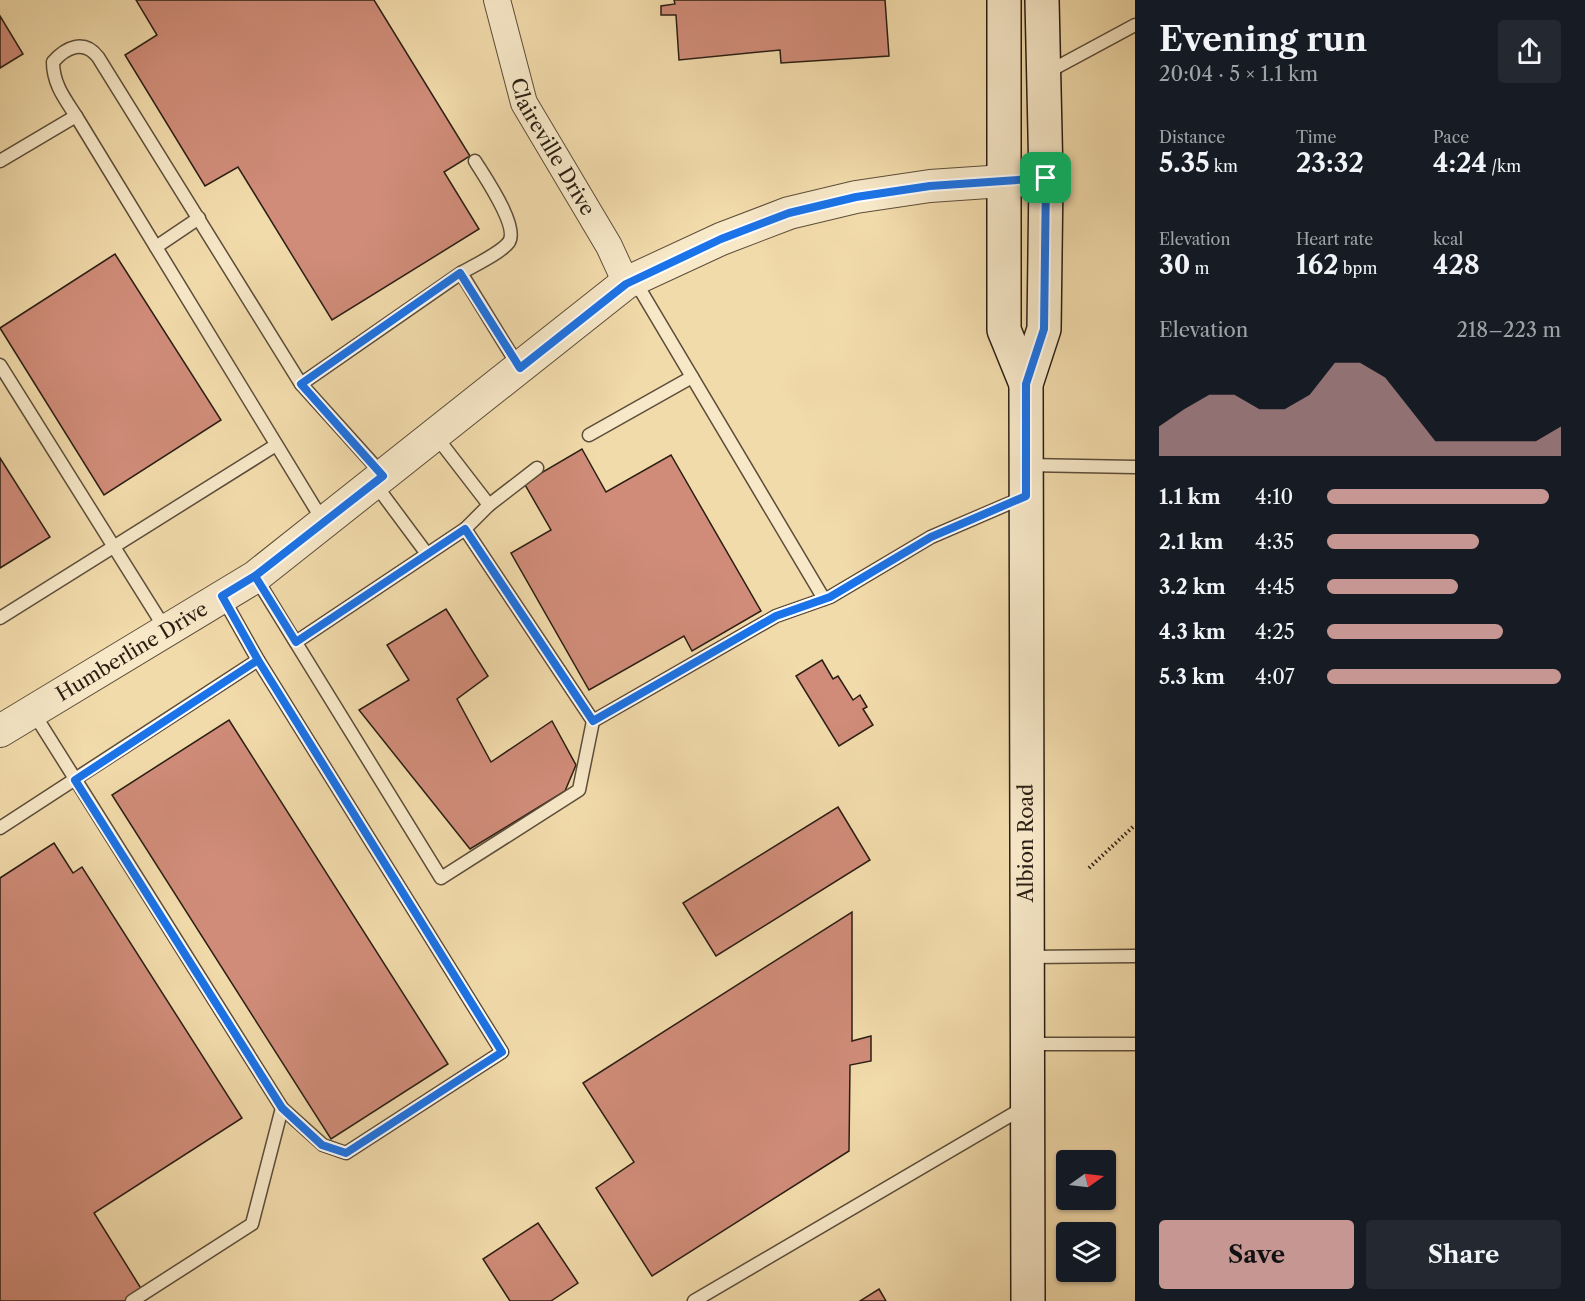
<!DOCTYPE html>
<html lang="en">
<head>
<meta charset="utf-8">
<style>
	body { margin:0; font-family:"Libre Caslon Text",serif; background:#242831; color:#f1f3f6; height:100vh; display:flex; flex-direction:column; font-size:22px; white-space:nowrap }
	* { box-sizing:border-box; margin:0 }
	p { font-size:20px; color:#9ea1a6 }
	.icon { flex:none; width:33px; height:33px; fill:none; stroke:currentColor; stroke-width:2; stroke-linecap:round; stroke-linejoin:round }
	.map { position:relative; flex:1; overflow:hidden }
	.panel { display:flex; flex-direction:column; background:#171b24; width:450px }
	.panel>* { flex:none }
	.needle { width:39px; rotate:76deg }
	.buttons { position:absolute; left:1056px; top:1150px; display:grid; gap:12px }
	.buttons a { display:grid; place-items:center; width:60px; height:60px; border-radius:6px; background:#171b24; box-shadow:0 2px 4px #0004; font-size:30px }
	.pin { position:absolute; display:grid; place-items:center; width:51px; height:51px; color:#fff; margin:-26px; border-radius:12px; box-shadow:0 3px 9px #0006 }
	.round { display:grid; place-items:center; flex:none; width:63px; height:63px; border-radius:6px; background:#242831 }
	.headline { display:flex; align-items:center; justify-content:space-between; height:102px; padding:0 24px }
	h1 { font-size:33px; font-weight:700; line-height:45px }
	.metrics { display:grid; grid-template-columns:repeat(3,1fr); gap:9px; height:102px; padding:6px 24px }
	.metrics div { display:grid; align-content:center }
	.metrics b { font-size:26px; font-weight:700 }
	.metrics small { font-size:16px; font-weight:400 }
	.metrics p { font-size:16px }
	.chart { height:168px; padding:12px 24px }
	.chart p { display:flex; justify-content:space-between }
	.chart svg { width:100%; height:108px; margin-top:6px; fill:#c59692; opacity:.7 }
	.button { display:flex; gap:12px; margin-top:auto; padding:12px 24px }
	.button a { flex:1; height:69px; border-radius:6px; background:#c59692; color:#111; font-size:24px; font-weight:700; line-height:69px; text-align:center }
	.button a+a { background:#242831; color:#f1f3f6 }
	ul { padding:0 24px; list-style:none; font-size:20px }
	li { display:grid; grid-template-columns:96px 72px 1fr; align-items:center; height:45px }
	li i { height:15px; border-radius:8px; background:#c59692 }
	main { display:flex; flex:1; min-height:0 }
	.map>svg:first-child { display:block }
	.building { fill:#d08c79; stroke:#2a1e13; stroke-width:1.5 }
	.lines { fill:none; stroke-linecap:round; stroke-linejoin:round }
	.service-casing { stroke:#5c4d39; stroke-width:15 }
	.minor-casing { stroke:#5c4d39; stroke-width:28 }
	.tertiary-casing { stroke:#5c4d39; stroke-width:34 }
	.secondary-casing { stroke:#2a1e13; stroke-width:36 }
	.path { stroke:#2a1e13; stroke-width:4; stroke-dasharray:1.5 3; stroke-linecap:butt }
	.service { stroke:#f7e8c8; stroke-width:12 }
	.minor { stroke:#f7e8c8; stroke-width:26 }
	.tertiary { stroke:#f7e8c8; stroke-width:32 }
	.secondary { stroke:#f7e8c8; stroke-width:33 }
	.route-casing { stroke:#fff; stroke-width:12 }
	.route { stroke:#1a73e8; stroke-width:8 }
	.labels { text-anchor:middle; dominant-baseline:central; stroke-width:5; stroke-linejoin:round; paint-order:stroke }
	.street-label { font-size:20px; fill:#2a1e13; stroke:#f7e8c8 }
</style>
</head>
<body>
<main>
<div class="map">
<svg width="1135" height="1301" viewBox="0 0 1135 1301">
	<rect width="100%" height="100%" fill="#f2dbab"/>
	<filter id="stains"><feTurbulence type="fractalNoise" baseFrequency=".00333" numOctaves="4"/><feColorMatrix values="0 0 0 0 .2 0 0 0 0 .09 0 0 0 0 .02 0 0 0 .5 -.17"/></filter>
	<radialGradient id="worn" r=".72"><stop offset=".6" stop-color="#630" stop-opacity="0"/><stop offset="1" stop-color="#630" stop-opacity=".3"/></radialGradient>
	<g class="building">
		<path d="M 136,0 L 374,0 L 470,156 L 444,172 L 479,229 L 332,320 L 238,167 L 205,186 L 125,55 L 157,35 Z"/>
		<path d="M 674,0 L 885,0 L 889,56 L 781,63 L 780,50 L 679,60 L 676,15 L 661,15 L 661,6 L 675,4 Z"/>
		<path d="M 0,16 L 23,54 L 0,68 Z"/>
		<path d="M 115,254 L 221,420 L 104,495 L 0,328 Z"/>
		<path d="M 582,449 L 606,492 L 671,455 L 761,611 L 692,651 L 684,636 L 589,690 L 511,553 L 551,530 L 524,483 Z"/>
		<path d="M 0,458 L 50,537 L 0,568 Z"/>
		<path d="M 446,609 L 488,676 L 457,699 L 491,762 L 552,721 L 576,765 L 565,791 L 470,849 L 359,710 L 409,680 L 387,645 Z"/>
		<path d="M 822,660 L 833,679 L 838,676 L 853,700 L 860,695 L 867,707 L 863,709 L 873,725 L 839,746 L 796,676 Z"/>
		<path d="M 229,720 L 448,1064 L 331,1139 L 112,795 Z"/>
		<path d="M 838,807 L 870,860 L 716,956 L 683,903 Z"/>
		<path d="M 54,843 L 73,873 L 82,867 L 242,1118 L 94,1213 L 142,1290 L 125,1301 L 0,1301 L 0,878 Z"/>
		<path d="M 852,912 L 852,1041 L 871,1036 L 871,1061 L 850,1065 L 849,1151 L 652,1276 L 596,1188 L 634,1162 L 583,1083 Z"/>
		<path d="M 538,1223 L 578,1283 L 551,1301 L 510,1301 L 483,1259 Z"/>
		<path d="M 879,1289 L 886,1301 L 860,1301 Z"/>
	</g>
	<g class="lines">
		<g class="service-casing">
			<g id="service">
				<path d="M 1046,73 L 1135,25"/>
				<path d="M 76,116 C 65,99 53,84 53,62 C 66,47 84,39 98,57 L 301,384 L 461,273"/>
				<path d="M 0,161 L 76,116 L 323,521"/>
				<path d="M 475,161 C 484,176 519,226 509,242 C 501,253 473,266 461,273 L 519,367"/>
				<path d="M 156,247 L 199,218"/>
				<path d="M 635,281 L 824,599"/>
				<path d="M 0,365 L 166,630"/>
				<path d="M 301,384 L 383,475"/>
				<path d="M 435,435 L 489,505"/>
				<path d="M 589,435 L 692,377"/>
				<path d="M 1027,465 L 1135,467"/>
				<path d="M 537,468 L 489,505 L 465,529 L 593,721 L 776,616 L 830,597 L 931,537 L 1024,497"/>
				<path d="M 375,484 L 427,554"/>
				<path d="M 256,578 L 441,878 L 579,790 L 593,721"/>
				<path d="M 223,598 L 258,660"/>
				<path d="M 0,618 L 276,445"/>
				<path d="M 296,642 L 465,529"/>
				<path d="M 33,712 L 282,1108 L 252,1224 L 132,1301"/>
				<path d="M 0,828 L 258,660 L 502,1052 L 346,1153 L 323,1145 L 282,1108"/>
				<path d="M 1028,957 L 1135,956"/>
				<path d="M 1028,1044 L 1135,1044"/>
				<path d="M 694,1301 L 1023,1108"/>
			</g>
		</g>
		<g class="minor-casing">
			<g id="minor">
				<path id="s1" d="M 497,0 L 524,103 L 609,246 L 626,283"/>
			</g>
		</g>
		<g class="tertiary-casing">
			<g id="tertiary">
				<path id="s2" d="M 0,731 L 255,577 L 626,283 L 721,239 L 789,213 L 856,197 L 930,186 L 1046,178"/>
			</g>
		</g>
		<g class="secondary-casing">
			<g id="secondary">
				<path d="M 1004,0 L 1004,330 L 1026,384"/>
				<path d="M 1028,1301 L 1026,384 L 1044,329 L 1046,178 L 1042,0"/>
			</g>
		</g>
		<path class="path" d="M 1089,868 L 1135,825"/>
		<use href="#service" class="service"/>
		<use href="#minor" class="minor"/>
		<use href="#tertiary" class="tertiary"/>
		<use href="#secondary" class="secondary"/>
	</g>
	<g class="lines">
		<g class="route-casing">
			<path id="route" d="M 1046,178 L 930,186 L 856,197 L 789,213 L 721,239 L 626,284 L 520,368 L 460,273 L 301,384 L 383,476 L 255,576 L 222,596 L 258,660 L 502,1052 L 346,1153 L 322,1145 L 282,1108 L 75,780 L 258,660 L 222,596 L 255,576 L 296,642 L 465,529 L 593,721 L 776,616 L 830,597 L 931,537 L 1026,496 L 1026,384 L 1044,329 L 1046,178"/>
		</g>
		<use href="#route" class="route"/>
	</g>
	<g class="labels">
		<g class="street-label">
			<text stroke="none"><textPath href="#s1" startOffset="158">Claireville Drive</textPath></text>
			<text stroke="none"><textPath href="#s2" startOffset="154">Humberline Drive</textPath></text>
			<text transform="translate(1026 843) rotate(-90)">Albion Road</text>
		</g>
	</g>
	<rect width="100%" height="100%" filter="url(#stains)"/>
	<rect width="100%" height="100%" fill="url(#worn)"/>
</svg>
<div class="buttons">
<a><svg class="needle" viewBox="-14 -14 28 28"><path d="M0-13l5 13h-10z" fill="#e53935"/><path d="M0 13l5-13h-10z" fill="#9ea1a6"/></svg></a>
<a><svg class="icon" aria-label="layers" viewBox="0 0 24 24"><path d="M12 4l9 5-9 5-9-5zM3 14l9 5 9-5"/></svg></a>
</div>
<div class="pin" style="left:1046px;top:178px;background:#1e9e55"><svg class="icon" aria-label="arrive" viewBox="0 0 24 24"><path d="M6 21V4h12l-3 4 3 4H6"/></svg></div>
</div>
<section class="panel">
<div class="headline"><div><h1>Evening run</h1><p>20:04 · 5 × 1.1 km</p></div><a class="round"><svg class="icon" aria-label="share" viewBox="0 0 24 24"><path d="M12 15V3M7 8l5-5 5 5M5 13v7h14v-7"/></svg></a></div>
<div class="metrics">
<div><p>Distance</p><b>5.35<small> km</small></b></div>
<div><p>Time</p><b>23:32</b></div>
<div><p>Pace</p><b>4:24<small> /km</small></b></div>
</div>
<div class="metrics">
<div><p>Elevation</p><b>30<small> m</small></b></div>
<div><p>Heart rate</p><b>162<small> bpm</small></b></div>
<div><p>kcal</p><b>428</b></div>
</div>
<div class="chart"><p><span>Elevation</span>218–223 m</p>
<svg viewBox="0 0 160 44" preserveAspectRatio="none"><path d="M0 44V32L10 25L20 19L30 19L40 25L50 25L60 19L70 6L80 6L90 12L100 25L110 38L120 38L130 38L140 38L150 38L160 32V44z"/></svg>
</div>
<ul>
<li><b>1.1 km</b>4:10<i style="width:95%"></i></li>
<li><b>2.1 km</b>4:35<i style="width:65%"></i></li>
<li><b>3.2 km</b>4:45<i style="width:56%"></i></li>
<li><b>4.3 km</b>4:25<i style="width:75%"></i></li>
<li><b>5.3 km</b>4:07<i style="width:100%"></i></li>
</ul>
<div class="button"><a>Save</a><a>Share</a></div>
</section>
</main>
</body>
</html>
